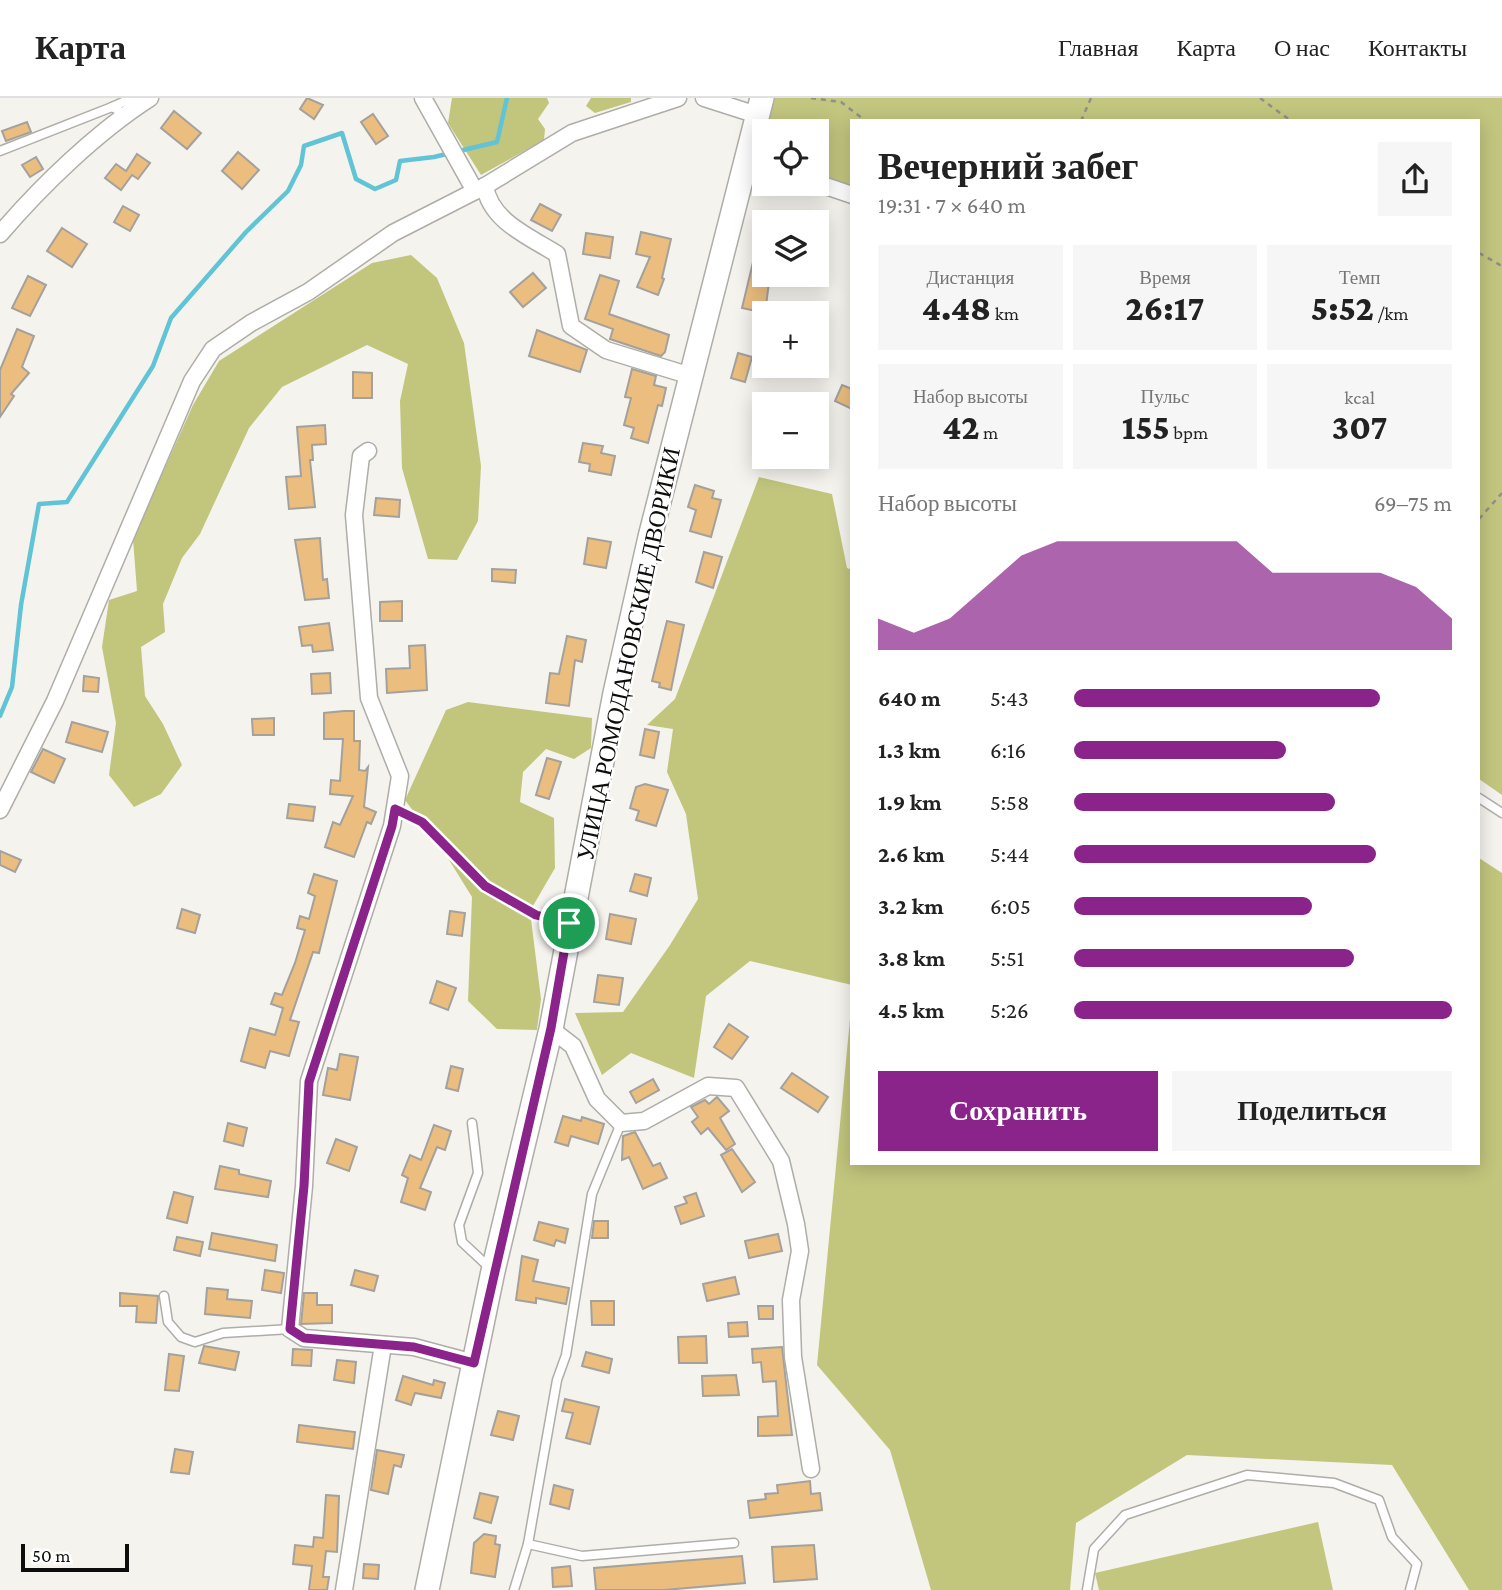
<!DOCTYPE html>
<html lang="ru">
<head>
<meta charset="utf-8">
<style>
	body { margin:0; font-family:"Crimson Pro",serif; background:#f6f6f6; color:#222; height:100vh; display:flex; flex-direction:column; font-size:26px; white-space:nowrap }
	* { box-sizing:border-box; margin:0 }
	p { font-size:23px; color:#767676 }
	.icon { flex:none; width:38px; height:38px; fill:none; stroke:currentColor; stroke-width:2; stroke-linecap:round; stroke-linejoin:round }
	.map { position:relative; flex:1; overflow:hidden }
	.details { position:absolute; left:850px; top:21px; width:630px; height:1046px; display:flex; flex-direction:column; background:#fff; border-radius:0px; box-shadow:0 4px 18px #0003 }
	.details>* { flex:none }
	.buttons { position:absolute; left:752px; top:21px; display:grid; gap:14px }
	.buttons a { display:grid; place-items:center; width:77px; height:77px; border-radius:0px; background:#fff; box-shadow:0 4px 18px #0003; font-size:35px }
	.scale { position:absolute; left:21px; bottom:18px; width:108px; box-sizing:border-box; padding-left:7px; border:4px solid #0d0d0b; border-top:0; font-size:19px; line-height:24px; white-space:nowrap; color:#0d0d0b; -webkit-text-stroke:5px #fff; paint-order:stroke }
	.pin { position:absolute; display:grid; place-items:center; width:60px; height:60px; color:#fff; margin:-30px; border:4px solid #fff; border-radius:50%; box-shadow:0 2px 7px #0007 }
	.round { display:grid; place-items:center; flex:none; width:74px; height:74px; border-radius:0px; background:#f6f6f6 }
	.head { display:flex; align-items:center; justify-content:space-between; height:119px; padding:0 28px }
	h1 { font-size:38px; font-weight:800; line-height:52px }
	.figures { display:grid; grid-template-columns:repeat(3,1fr); gap:10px; height:119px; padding:7px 28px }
	.figures div { display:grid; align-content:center; border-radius:0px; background:#f6f6f6; text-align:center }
	.figures b { font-size:35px; font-weight:800 }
	.figures small { font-size:19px; font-weight:400 }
	.figures p { font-size:19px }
	.chart { height:196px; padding:14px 28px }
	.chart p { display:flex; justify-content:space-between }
	.chart svg { width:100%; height:126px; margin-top:7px; fill:#8a238a; opacity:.7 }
	.action { display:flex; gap:14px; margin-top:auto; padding:14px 28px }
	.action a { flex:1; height:80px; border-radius:0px; background:#8a238a; color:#fff; font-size:28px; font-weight:800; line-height:80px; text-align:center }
	.action a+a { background:#f6f6f6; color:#222 }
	ul { padding:0 28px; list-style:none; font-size:23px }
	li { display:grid; grid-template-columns:112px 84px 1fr; align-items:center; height:52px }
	li i { height:18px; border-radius:9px; background:#8a238a }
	header { display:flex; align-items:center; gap:42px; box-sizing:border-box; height:98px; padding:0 35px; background:#fff; border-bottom:2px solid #e0e0e0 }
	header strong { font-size:33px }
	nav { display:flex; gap:38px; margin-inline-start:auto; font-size:24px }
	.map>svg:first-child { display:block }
	.green { fill:#c3c67e }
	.forest { fill:#c2c57c }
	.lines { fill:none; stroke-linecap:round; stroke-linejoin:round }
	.stream { stroke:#61c4d6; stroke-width:4.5 }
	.building { fill:#ebbe7f; stroke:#a4a19c; stroke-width:2 }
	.lane-casing { stroke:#aeada7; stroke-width:11 }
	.street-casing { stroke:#aeada7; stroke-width:19 }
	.secondary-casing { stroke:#aeada7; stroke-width:26 }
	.path { stroke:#908f8a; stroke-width:2.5; stroke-dasharray:5 5; stroke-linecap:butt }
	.lane { stroke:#fff; stroke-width:8 }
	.street { stroke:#fff; stroke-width:16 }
	.secondary { stroke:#fff; stroke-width:23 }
	.route-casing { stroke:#fff; stroke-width:14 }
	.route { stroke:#8a238a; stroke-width:9 }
	.labels { text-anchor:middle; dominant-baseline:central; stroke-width:5; stroke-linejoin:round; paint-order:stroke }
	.street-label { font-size:24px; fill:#0d0d0b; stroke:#fff }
</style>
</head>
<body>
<header>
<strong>Карта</strong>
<nav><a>Главная</a><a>Карта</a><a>О нас</a><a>Контакты</a></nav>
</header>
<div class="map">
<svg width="1502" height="1492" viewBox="0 0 1502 1492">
	<rect width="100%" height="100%" fill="#f5f3ed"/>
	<g class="green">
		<path d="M 772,0 L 1502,0 L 1502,697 L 1479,681 L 1479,23 L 852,23 L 852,91 L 817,80 L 817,33 L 765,33 Z"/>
		<path d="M 1318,1424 L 1333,1492 L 1099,1492 L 1095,1475 Z"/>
	</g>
	<g class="forest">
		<path d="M 452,0 L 547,0 L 549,5 L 538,21 L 545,31 L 544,42 L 481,77 L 448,25 Z"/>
		<path d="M 591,0 L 631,0 L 631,4 L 595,15 L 586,8 Z"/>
		<path d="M 411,157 L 437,180 L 464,245 L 481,368 L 478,423 L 457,462 L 428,461 L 402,370 L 400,303 L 408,266 L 367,247 L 282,289 L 249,330 L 200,436 L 182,460 L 163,506 L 165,534 L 141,549 L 145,598 L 163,626 L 182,667 L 161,696 L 134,709 L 109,677 L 116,625 L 102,549 L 109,502 L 137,493 L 133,441 L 193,307 L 219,263 L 372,165 Z"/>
		<path d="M 759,379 L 832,396 L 847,470 L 852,472 L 852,887 L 750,863 L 706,898 L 694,980 L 631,955 L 602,977 L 575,915 L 623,914 L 670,847 L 698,801 L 686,716 L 667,674 L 673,631 L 647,627 L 675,601 Z"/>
		<path d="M 468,604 L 592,620 L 591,650 L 574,661 L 546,651 L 523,674 L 520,704 L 554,720 L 555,770 L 530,813 L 541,901 L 537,932 L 497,931 L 468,903 L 472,799 L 446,757 L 405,702 L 446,612 Z"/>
		<path d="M 1479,760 L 1502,775 L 1502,1492 L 1469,1492 L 1392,1367 L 1187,1357 L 1076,1425 L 1070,1492 L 931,1492 L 890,1352 L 817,1267 L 852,900 L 852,1066 L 1479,1066 Z"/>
	</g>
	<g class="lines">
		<path class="stream" d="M 0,618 L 12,589 L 21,507 L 39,406 L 67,404 L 153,268 L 171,220 L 246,134 L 288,93 L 301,67 L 304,48 L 342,35 L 356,81 L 375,91 L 396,82 L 400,63 L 434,59 L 497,44 L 507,0"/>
	</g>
	<g class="building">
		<path d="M 307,0 L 323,7 L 314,21 L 300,11 Z"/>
		<path d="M 174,13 L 201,35 L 187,51 L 161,30 Z"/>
		<path d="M 373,16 L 388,38 L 376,46 L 361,24 Z"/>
		<path d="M 27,24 L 31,34 L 6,43 L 2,33 Z"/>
		<path d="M 238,54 L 259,72 L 242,91 L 222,73 Z"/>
		<path d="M 137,56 L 150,65 L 138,81 L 132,77 L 121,92 L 105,80 L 116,66 L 126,73 Z"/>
		<path d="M 36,59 L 43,71 L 30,79 L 22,67 Z"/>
		<path d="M 540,106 L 561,117 L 552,133 L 531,122 Z"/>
		<path d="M 123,108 L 139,117 L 130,133 L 114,124 Z"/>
		<path d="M 62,130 L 87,146 L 72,169 L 47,153 Z"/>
		<path d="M 641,134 L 671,141 L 662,180 L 664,181 L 658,197 L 637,189 L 650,159 L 636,156 Z"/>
		<path d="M 586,135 L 613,139 L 610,160 L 583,156 Z"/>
		<path d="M 760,135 L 765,135 L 765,177 L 770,177 L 765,215 L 742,210 Z"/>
		<path d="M 533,175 L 546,190 L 523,209 L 510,194 Z"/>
		<path d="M 600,177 L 619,183 L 609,216 L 669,237 L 665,254 L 661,258 L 610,241 L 613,231 L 585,221 Z"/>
		<path d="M 28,178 L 46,187 L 30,218 L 12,210 Z"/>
		<path d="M 17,231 L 34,238 L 22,269 L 29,275 L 11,296 L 14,298 L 0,319 L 0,272 Z"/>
		<path d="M 537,232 L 587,252 L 580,274 L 529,258 Z"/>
		<path d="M 738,255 L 752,259 L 745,284 L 731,280 Z"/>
		<path d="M 632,271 L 656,278 L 654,287 L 666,290 L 662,308 L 658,307 L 648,345 L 631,340 L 634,330 L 624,327 L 631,300 L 625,299 Z"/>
		<path d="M 353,274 L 372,275 L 372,300 L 353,300 Z"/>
		<path d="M 842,287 L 852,291 L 852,311 L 835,303 Z"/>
		<path d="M 325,327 L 326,346 L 312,347 L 313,362 L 310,362 L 315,409 L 289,411 L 286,379 L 301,378 L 297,329 Z"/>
		<path d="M 583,345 L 603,348 L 601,355 L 615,358 L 611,377 L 589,373 L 590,366 L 579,364 Z"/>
		<path d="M 695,387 L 714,393 L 712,400 L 721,402 L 711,439 L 690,433 L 696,412 L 688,409 Z"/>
		<path d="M 376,400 L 400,402 L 399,419 L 374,417 Z"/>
		<path d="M 320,440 L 323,482 L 327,481 L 329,500 L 305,502 L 295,442 Z"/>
		<path d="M 588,440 L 611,444 L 606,470 L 584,466 Z"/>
		<path d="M 704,454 L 722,459 L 713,490 L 696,484 Z"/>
		<path d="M 492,471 L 516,472 L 515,485 L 492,483 Z"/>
		<path d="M 402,503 L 402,523 L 380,523 L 380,504 Z"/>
		<path d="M 667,523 L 684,527 L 671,592 L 659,589 L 660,585 L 652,583 Z"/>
		<path d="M 329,525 L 333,552 L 313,554 L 312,547 L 302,548 L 299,529 Z"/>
		<path d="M 567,538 L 586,542 L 582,564 L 575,562 L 569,608 L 546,605 L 550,575 L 559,576 Z"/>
		<path d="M 425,547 L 427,592 L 387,595 L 386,571 L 410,570 L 409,548 Z"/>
		<path d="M 330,575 L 331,595 L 312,596 L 311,576 Z"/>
		<path d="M 84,578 L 99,580 L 98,594 L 83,593 Z"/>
		<path d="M 344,613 L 354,613 L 354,643 L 360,643 L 359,672 L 365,673 L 368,669 L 364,709 L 376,714 L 371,726 L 367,724 L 354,759 L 325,749 L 333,724 L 340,727 L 353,698 L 330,696 L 331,682 L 340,683 L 343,641 L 324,641 L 324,615 Z"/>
		<path d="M 274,620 L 274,637 L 253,637 L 252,621 Z"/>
		<path d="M 72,624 L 108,634 L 102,654 L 66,644 Z"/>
		<path d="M 645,631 L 659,634 L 654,660 L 640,657 Z"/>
		<path d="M 43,651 L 65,661 L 54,685 L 31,674 Z"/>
		<path d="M 547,660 L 561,664 L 549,701 L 536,697 Z"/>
		<path d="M 645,686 L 668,692 L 656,728 L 636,722 L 639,713 L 630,710 L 636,689 Z"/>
		<path d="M 289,706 L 315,709 L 313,723 L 287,720 Z"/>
		<path d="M 0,753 L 21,762 L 15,774 L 0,767 Z"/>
		<path d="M 314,776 L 337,783 L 319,855 L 313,854 L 290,922 L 299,924 L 289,958 L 270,953 L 265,970 L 241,963 L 250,930 L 275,937 L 283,910 L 271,906 L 275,895 L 282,897 L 295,865 L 305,832 L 297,830 L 300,818 L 309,821 L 315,798 L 308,795 Z"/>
		<path d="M 635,776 L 651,780 L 647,798 L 630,793 Z"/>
		<path d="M 182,811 L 200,817 L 195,835 L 177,830 Z"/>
		<path d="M 450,813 L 465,815 L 462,838 L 447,836 Z"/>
		<path d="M 610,816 L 636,821 L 631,846 L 606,841 Z"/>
		<path d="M 598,877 L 623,880 L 619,907 L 594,904 Z"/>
		<path d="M 437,883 L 456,890 L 448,912 L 430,905 Z"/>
		<path d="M 729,926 L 748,939 L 732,961 L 714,949 Z"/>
		<path d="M 340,956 L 358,959 L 350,1002 L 323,997 L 328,970 L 337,972 Z"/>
		<path d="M 451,968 L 463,971 L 458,993 L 446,990 Z"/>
		<path d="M 792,975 L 828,999 L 818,1014 L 781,990 Z"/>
		<path d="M 653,981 L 659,992 L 636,1005 L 630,994 Z"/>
		<path d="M 717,999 L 729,1013 L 720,1020 L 735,1046 L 726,1052 L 708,1030 L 701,1036 L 692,1024 L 698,1019 L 691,1009 L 705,1002 L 709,1006 Z"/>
		<path d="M 563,1018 L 581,1023 L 582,1019 L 604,1026 L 598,1046 L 571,1038 L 568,1048 L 555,1044 Z"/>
		<path d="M 228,1025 L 247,1030 L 243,1048 L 224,1043 Z"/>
		<path d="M 434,1027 L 451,1033 L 445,1052 L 437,1049 L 420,1090 L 431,1094 L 425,1112 L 401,1104 L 408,1080 L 402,1077 L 410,1057 L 421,1062 Z"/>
		<path d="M 635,1034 L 653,1068 L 660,1065 L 667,1080 L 643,1091 L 629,1059 L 622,1062 L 623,1038 Z"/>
		<path d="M 336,1041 L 357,1049 L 349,1073 L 327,1065 Z"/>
		<path d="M 732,1051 L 755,1084 L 742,1094 L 721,1057 Z"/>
		<path d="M 220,1068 L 239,1072 L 239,1076 L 271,1083 L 268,1099 L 215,1091 Z"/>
		<path d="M 174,1094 L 193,1099 L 187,1125 L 167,1120 Z"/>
		<path d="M 696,1095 L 704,1118 L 681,1126 L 675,1109 L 687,1105 L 684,1099 Z"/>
		<path d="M 594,1123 L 608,1123 L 608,1140 L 592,1140 Z"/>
		<path d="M 539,1124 L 568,1131 L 565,1145 L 556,1142 L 554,1148 L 534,1142 Z"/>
		<path d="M 212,1135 L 277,1147 L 275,1163 L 209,1151 Z"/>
		<path d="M 778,1136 L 782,1153 L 749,1160 L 745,1143 Z"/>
		<path d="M 177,1139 L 203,1144 L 200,1158 L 174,1152 Z"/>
		<path d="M 522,1158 L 538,1162 L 533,1183 L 569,1190 L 566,1206 L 536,1200 L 536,1205 L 516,1202 Z"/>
		<path d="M 265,1172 L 284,1175 L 281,1195 L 262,1192 Z"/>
		<path d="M 355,1172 L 378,1178 L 374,1193 L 351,1187 Z"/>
		<path d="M 735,1179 L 739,1196 L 707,1203 L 703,1186 Z"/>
		<path d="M 207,1190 L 228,1192 L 227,1201 L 252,1203 L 250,1220 L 205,1216 Z"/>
		<path d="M 120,1195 L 158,1198 L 156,1225 L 136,1224 L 137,1208 L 120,1208 Z"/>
		<path d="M 304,1195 L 317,1195 L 317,1207 L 332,1207 L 332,1225 L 301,1226 Z"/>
		<path d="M 591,1203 L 614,1203 L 614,1227 L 592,1227 Z"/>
		<path d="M 758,1208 L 773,1208 L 773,1221 L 759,1221 Z"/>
		<path d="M 747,1224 L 748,1238 L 729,1239 L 728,1225 Z"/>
		<path d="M 706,1238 L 707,1265 L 679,1265 L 678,1239 Z"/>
		<path d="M 204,1248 L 239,1254 L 235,1272 L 199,1265 Z"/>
		<path d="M 782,1249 L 792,1337 L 758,1338 L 758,1319 L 778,1318 L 776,1283 L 763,1284 L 761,1264 L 753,1265 L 752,1251 Z"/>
		<path d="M 293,1251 L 312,1252 L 311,1268 L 292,1267 Z"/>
		<path d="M 586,1254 L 612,1261 L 609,1275 L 582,1268 Z"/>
		<path d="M 169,1256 L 184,1258 L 179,1293 L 165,1292 Z"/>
		<path d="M 337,1262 L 356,1264 L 354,1285 L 334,1282 Z"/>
		<path d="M 736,1277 L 739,1297 L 703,1298 L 702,1278 Z"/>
		<path d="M 403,1278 L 433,1287 L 434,1282 L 445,1285 L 441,1300 L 415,1295 L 411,1307 L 396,1302 Z"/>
		<path d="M 565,1301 L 599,1309 L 590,1346 L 566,1340 L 573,1315 L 562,1313 Z"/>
		<path d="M 498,1313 L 519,1318 L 513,1342 L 491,1337 Z"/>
		<path d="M 299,1327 L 355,1334 L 353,1351 L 297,1344 Z"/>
		<path d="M 175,1351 L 193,1354 L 189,1376 L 171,1374 Z"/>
		<path d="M 377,1352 L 404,1357 L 401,1369 L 394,1367 L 388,1396 L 371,1392 Z"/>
		<path d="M 810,1383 L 811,1396 L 820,1395 L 822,1412 L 750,1420 L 748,1403 L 766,1401 L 765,1396 L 778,1395 L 777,1387 Z"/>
		<path d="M 554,1387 L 573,1392 L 569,1411 L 550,1406 Z"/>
		<path d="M 480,1395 L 498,1399 L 491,1425 L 474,1420 Z"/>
		<path d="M 326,1397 L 339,1398 L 337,1454 L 326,1453 L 323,1479 L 329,1479 L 327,1492 L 309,1492 L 312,1468 L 293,1466 L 295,1447 L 313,1449 L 314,1439 L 323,1440 Z"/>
		<path d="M 484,1436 L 496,1438 L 495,1446 L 500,1447 L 495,1479 L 471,1475 L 474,1445 Z"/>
		<path d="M 814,1447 L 817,1481 L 774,1484 L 772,1449 Z"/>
		<path d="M 742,1458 L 745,1485 L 664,1492 L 596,1492 L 594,1470 Z"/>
		<path d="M 364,1466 L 379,1467 L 378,1481 L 363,1480 Z"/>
		<path d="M 570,1468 L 572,1488 L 553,1489 L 552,1470 Z"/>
	</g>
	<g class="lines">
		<g class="lane-casing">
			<g id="lane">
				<path d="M 112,9 L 132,0"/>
				<path d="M 0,53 L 112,9 L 125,16"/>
				<path d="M 1479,700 L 1502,715"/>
				<path d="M 395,711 L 422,724 L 485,788 L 536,817 L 569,825"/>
				<path d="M 472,1025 L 478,1075 L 459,1127 L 462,1144 L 491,1171"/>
				<path d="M 164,1198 L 168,1224 L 181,1239 L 195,1244 L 223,1235 L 290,1231"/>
				<path d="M 528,1446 L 582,1458 L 734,1445"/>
				<path d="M 514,1492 L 528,1446 L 557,1282 L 566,1257 L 592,1096 L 621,1025"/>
				<path d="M 1087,1492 L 1094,1451 L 1125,1417 L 1247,1377 L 1334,1385 L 1379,1402 L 1392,1439 L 1417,1466 L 1410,1492"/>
			</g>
		</g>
		<g class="street-casing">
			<g id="street">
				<path d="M 423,0 L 475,93"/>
				<path d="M 704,0 L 757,17"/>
				<path d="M 745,63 L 765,69"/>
				<path d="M 817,85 L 852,97"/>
				<path d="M 485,88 C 490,123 530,139 557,156 L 571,228 L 606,252 L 691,278"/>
				<path d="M 0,136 C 41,88 97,34 150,0"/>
				<path d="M 368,353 L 361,358 L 354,417 L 369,600 L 400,678 L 392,728 L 309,983 L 304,1088 L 290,1231 L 304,1240 L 414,1249 L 474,1265"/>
				<path d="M 0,712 L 55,603 L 192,283 L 213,251 L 251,225 L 308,194 L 393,135 L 485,88 L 572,35 L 678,0"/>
				<path d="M 551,931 L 573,948 L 597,1001 L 621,1025 L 644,1023 L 708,988 L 736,990 L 781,1063 L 796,1126 L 800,1153 L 791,1202 L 793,1259 L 811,1371"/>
				<path d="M 344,1492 L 383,1247"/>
			</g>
		</g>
		<g class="secondary-casing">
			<path id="secondary" d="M 427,1492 L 493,1173 L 551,931 L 615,595 L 650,439 L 762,0"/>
		</g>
		<g class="path">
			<path d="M 811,0 L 841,4 L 866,23"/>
			<path d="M 1260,0 L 1291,23"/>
			<path d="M 1081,23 L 1091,0"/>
			<path d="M 1479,155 L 1502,168"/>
			<path d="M 1479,421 L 1502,395"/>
		</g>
		<use href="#lane" class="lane"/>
		<use href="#street" class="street"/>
		<use href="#secondary" class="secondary"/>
	</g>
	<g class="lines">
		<g class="route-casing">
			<path id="route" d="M 395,711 L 422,724 L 485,788 L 536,817 L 569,825 L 551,930 L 474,1265 L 414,1249 L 304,1240 L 290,1231 L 304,1088 L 309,984 L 392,728 Z"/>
		</g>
		<use href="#route" class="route"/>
	</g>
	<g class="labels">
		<g class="street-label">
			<text transform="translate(628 556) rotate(-78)">УЛИЦА РОМОДАНОВСКИЕ ДВОРИКИ</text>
		</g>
	</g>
</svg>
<div class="buttons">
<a><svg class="icon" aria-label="locate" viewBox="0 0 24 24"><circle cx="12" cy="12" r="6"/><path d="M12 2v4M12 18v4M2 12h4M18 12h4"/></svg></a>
<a><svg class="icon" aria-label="layers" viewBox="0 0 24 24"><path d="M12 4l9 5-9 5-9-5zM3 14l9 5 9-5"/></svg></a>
<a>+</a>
<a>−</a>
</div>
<div class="scale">50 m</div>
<div class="pin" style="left:569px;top:825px;background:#1e9e55"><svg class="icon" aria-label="arrive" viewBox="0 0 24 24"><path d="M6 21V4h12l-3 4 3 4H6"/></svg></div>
<section class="details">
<div class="head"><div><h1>Вечерний забег</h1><p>19:31 · 7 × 640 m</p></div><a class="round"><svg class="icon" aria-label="share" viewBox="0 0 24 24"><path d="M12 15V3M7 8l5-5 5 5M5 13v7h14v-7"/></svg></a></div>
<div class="figures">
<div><p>Дистанция</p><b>4.48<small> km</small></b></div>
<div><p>Время</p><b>26:17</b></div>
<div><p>Темп</p><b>5:52<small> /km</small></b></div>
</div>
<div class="figures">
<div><p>Набор высоты</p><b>42<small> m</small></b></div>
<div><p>Пульс</p><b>155<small> bpm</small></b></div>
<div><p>kcal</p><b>307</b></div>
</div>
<div class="chart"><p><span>Набор высоты</span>69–75 m</p>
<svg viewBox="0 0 160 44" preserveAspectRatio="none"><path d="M0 44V33L10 38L20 33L30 22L40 11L50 6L60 6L70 6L80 6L90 6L100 6L110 17L120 17L130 17L140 17L150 22L160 33V44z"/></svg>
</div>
<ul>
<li><b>640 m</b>5:43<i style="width:81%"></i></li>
<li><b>1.3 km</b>6:16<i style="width:56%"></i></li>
<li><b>1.9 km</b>5:58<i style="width:69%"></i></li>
<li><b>2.6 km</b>5:44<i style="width:80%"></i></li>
<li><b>3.2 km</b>6:05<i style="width:63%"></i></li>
<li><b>3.8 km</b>5:51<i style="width:74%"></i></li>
<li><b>4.5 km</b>5:26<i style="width:100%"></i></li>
</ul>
<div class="action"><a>Сохранить</a><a>Поделиться</a></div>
</section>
</div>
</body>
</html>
